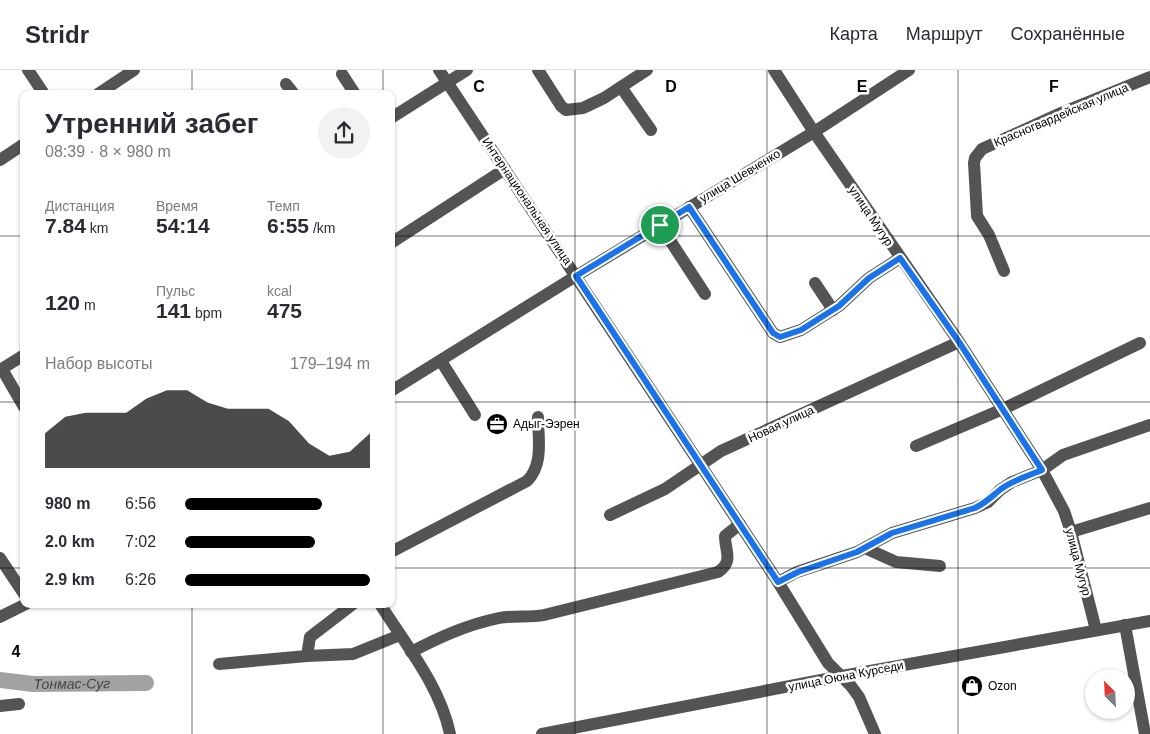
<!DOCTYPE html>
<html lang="ru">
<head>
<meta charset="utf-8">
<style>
	body { margin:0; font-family:Helvetica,sans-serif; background:#f2f2f3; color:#2b2b33; height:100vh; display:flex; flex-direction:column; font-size:19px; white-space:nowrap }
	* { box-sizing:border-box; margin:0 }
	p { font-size:16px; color:#7c7c81 }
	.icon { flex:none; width:28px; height:28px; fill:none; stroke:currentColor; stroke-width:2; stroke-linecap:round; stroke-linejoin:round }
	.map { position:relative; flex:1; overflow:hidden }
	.side { position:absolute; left:20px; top:20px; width:375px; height:518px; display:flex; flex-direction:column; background:#fff; border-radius:10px; box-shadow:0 1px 4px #0004 }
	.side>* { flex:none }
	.needle { width:32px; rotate:336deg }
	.fabs { position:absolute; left:1085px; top:599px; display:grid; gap:10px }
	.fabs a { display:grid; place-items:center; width:50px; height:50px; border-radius:50%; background:#fff; box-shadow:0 1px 4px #0004; font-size:25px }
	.pin { position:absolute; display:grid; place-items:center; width:42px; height:42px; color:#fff; margin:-21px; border:2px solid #fff; border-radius:50%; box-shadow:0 1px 5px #0007 }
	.round { display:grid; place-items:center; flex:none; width:52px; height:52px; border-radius:26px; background:#f2f2f3 }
	.headline { display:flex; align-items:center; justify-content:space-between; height:85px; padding:0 25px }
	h1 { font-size:28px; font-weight:700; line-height:38px }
	.stats { display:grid; grid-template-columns:repeat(3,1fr); gap:8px; height:85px; padding:5px 25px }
	.stats div { display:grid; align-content:center }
	.stats b { font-size:21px; font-weight:700 }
	.stats small { font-size:14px; font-weight:400 }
	.stats p { font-size:14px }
	.chart { height:140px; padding:10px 25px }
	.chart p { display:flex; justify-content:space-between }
	.chart svg { width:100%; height:90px; margin-top:5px; fill:#000; opacity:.7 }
	ul { padding:0 25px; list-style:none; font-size:16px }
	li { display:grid; grid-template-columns:80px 60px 1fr; align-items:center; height:38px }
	li i { height:12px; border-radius:6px; background:#000 }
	header { display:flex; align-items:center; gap:30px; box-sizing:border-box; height:70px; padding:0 25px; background:#fff; border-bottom:1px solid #e1e1e2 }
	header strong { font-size:24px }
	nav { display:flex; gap:28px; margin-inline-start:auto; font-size:18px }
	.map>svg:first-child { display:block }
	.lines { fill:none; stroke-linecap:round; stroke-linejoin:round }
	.river { stroke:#a2a2a2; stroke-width:16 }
	.minor { stroke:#545454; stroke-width:12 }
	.route-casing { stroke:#fff; stroke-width:10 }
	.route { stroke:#1a73e8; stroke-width:6 }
	.grid { fill:none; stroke:#000; stroke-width:1; stroke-opacity:0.55 }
	.labels { text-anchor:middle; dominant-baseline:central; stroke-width:5; stroke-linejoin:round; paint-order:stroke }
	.street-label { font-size:12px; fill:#000; stroke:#fff }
	.poi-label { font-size:12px; fill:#000; stroke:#fff; text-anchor:start }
	.water-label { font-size:14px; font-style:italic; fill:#434343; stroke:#fff }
	.grid-label { font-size:16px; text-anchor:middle; font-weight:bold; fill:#000; stroke:#fff; stroke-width:5; stroke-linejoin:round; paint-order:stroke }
</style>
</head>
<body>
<header>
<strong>Stridr</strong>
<nav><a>Карта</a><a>Маршрут</a><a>Сохранённые</a></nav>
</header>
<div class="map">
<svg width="1150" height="664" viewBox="0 0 1150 664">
	<rect width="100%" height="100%" fill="#fff"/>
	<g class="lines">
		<path class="river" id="s1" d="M 0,610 L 33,614 L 146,613"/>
		<g class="minor">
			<path d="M 28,0 L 44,24"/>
			<path d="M 439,0 L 778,512 L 828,593 L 851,616 L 859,627 L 875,664"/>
			<path d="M 538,0 L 561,36 L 566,40 L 583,38 L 604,28 L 647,0"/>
			<path d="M 774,0 L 814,62 L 959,272 L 1042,400 L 1064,441 L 1071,462 L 1096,560"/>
			<path d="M 342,4 L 355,24"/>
			<path d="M 286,14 L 294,24"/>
			<path d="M 621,17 L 651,60"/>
			<path d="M 98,24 L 134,0"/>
			<path d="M 391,48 L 467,0"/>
			<path d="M 0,90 L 24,74"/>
			<path d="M 689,137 L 773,263 L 780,267 L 801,260 L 839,236 L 869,208 L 900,188"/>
			<path d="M 660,155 L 705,224"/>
			<path d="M 391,173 L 505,99"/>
			<path d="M 1004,201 L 989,165 L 977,146 L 974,93 L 975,88 L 982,79 L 1061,43 L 1150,7"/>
			<path d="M 815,213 L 833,240"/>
			<path d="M 441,291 L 475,345"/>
			<path d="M 2,299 L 24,337"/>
			<path d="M 0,300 L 24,285"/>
			<path d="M 391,321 L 576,206 L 814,62 L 909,0"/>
			<path d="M 916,376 L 1003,339 L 1140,273"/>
			<path d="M 610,445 L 665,419 L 721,381 L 959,272"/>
			<path d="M 1071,462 L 1150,438"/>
			<path d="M 865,478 L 896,492 L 940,496"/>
			<path d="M 391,482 L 527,411 C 544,394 538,368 538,347"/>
			<path d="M 0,488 L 24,524"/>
			<path d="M 778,512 L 797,502 L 857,482 L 892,463 L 975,438 L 988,432 L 1000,420 L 1012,412 L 1042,400 L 1063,385 L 1150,355"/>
			<path d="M 380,534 C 406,575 440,616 450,664"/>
			<path d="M 0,547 L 26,534"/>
			<path d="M 1125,555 L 1145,664"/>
			<path d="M 411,582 C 440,567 466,555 499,548 C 514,545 530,548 544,545 C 602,531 660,516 718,502 C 734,491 725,482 725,466 L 740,454"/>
			<path d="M 307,586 L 310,567 L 353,534"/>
			<path d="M 219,594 L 307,586 L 353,584 L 400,565"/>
			<path d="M 0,636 L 19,634"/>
			<path d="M 542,664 L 842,606 L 1150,551"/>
		</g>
	</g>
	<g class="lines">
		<g class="route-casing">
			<path id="route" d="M 689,137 L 773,263 L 780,267 L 801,260 L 839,236 L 869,208 L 900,188 L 959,272 L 1042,400 C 1028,406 1013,410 1001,419 C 991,427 987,432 975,438 L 892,463 L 857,482 L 798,502 L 778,512 L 576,206 Z"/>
		</g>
		<use href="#route" class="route"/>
	</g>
	<path class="grid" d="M 192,0 L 192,24M 383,0 L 383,24M 575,0 L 575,664M 767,0 L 767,664M 958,0 L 958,664M 0,166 L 24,166M 391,166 L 1150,166M 0,332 L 24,332M 391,332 L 1150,332M 0,498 L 24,498M 391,498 L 1150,498M 192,534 L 192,664M 383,534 L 383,664"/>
	<defs>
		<g id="office-disc" transform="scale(1.125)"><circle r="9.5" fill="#000" stroke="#fff"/><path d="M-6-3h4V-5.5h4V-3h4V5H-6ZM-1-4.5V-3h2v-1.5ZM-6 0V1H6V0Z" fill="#fff"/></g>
		<g id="shop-disc" transform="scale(1.125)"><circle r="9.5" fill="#000" stroke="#fff"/><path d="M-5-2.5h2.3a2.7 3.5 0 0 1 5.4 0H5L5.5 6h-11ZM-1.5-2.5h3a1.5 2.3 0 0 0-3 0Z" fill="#fff"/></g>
	</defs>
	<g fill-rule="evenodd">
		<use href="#office-disc" x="497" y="354"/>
		<use href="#shop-disc" x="972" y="616"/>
	</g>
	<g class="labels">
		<g class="street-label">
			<text transform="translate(1061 45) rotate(-23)">Красногвардейская улица</text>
			<text transform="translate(740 106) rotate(-31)">улица Шевченко</text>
			<text transform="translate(527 131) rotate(56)">Интернациональная улица</text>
			<text transform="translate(871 146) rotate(56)">улица Мугур</text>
			<text transform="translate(781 354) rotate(-25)">Новая улица</text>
			<text transform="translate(1078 492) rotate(75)">улица Мугур</text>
			<text transform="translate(846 606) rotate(-11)">улица Оюна Курседи</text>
		</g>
		<g class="poi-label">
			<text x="513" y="354">Адыг-Ээрен</text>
			<text x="988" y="616">Ozon</text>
		</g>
		<g class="water-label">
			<text stroke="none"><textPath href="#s1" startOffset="72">Тонмас-Суг</textPath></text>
		</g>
	</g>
	<g class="grid-label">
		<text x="479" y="22">C</text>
		<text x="671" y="22">D</text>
		<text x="862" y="22">E</text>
		<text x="1054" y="22">F</text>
		<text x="16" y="587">4</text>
	</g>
</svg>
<div class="fabs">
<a><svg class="needle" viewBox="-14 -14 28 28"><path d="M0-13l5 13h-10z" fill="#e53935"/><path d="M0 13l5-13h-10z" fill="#7c7c81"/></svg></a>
</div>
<div class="pin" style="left:660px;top:155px;background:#1e9e55"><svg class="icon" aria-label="arrive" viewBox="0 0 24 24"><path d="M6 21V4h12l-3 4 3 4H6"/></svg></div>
<section class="side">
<div class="headline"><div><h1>Утренний забег</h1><p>08:39 · 8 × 980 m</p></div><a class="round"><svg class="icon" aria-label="share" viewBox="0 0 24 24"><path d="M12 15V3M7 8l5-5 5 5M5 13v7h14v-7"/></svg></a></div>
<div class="stats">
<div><p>Дистанция</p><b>7.84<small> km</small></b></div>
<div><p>Время</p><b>54:14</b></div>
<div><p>Темп</p><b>6:55<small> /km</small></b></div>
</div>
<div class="stats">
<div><b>120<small> m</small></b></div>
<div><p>Пульс</p><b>141<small> bpm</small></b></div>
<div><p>kcal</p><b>475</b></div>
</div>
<div class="chart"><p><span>Набор высоты</span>179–194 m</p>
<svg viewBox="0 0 160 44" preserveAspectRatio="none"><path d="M0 44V27L10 19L20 17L30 17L40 17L50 10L60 6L70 6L80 12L90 15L100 15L110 15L120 21L130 32L140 38L150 36L160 27V44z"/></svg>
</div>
<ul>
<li><b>980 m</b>6:56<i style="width:74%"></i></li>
<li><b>2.0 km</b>7:02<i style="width:70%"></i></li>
<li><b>2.9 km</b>6:26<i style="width:100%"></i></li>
</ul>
</section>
</div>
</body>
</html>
